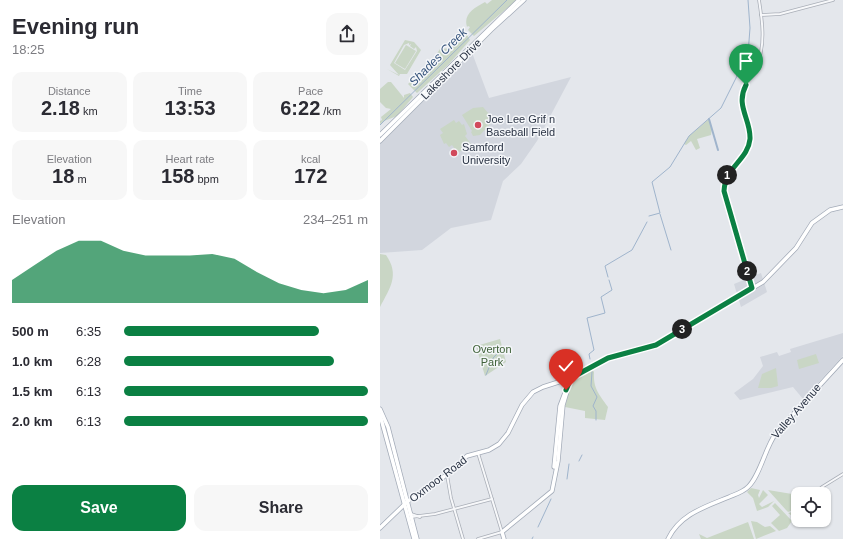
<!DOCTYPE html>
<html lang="en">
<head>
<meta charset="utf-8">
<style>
	body { margin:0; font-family:Arial,sans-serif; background:#f7f7f7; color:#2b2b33; height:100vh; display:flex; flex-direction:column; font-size:15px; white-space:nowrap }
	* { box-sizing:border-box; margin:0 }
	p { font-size:13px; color:#7c7c81 }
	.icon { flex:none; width:22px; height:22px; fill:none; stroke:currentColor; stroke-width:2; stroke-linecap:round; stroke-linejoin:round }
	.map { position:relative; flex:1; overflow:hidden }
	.side { display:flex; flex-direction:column; background:#fff; width:380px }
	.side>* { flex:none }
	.buttons { position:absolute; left:411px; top:487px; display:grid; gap:8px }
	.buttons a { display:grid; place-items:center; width:40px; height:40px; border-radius:8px; background:#fff; box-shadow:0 1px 3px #0004; font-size:20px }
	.pin { position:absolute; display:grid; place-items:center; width:34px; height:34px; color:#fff; margin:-41px -17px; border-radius:50% 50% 50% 0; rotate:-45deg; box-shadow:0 0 4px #0007 }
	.pin .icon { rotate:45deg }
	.km { position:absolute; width:20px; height:20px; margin:-10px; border-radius:50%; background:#222; color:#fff; font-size:11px; line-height:20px; text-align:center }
	.round { display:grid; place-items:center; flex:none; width:42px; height:42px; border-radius:12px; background:#f7f7f7 }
	.head { display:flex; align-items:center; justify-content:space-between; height:68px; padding:0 12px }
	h1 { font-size:22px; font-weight:800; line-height:30px }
	.stats { display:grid; grid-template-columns:repeat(3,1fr); gap:6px; height:68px; padding:4px 12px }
	.stats div { display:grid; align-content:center; border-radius:10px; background:#f7f7f7; text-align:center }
	.stats b { font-size:20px; font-weight:800 }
	.stats small { font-size:11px; font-weight:400 }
	.stats p { font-size:11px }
	.chart { height:112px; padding:8px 12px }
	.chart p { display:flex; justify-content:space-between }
	.chart svg { width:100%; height:72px; margin-top:4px; fill:#0b8043; opacity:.7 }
	.action { display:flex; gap:8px; margin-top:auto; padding:8px 12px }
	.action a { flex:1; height:46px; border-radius:12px; background:#0b8043; color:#fff; font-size:16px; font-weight:800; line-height:46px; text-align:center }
	.action a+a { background:#f7f7f7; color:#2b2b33 }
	ul { padding:0 12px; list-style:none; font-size:13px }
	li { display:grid; grid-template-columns:64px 48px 1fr; align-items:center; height:30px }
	li i { height:10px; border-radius:5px; background:#0b8043 }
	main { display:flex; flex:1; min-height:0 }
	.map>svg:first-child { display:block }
	.built { fill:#d2d6de }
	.green { fill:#c9d6c5; fill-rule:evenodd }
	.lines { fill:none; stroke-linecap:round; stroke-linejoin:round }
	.stream { stroke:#9fb4cc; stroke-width:1 }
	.canal { stroke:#9fb4cc; stroke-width:2 }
	.minor-casing { stroke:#a9aeb7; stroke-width:3.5 }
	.major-casing { stroke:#a3abb8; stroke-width:5 }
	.minor { stroke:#f7f8fa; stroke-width:2 }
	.major { stroke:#fff; stroke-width:3.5 }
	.route-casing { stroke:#fff; stroke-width:8 }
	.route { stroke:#0b8043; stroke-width:5 }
	.poi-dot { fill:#d1495b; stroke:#f4f6f9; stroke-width:1.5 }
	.labels { text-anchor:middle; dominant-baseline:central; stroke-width:3; stroke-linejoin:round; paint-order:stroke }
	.street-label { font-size:11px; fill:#2b3445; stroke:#f4f6f9 }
	.poi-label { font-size:11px; fill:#2b3445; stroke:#f4f6f9; text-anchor:start }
	.park-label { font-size:11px; fill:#3f6138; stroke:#f4f6f9 }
	.water-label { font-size:12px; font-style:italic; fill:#34527a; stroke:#f4f6f9 }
</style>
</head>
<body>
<main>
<section class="side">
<div class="head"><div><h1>Evening run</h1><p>18:25</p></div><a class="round"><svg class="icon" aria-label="share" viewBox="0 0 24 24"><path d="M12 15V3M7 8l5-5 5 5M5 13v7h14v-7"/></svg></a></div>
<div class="stats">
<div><p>Distance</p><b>2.18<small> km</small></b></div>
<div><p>Time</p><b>13:53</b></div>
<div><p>Pace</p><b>6:22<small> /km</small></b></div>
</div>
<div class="stats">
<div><p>Elevation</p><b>18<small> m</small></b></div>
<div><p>Heart rate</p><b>158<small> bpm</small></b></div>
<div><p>kcal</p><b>172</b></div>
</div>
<div class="chart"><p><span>Elevation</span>234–251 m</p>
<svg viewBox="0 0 160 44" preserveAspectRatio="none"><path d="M0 44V30L10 21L20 12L30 6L40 6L50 12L60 15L70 15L80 15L90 14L100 17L110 25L120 32L130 36L140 38L150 36L160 30V44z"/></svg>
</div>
<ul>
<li><b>500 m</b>6:35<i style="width:80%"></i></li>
<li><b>1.0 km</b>6:28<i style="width:86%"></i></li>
<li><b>1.5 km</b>6:13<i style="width:100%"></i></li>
<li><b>2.0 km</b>6:13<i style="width:100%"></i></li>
</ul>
<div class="action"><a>Save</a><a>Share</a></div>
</section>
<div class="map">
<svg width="463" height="539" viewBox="0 0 463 539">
	<rect width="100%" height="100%" fill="#e4e7ec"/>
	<g class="built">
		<path d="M 91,50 L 109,98 L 191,77 L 157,141 L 141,164 L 123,181 L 111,220 L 71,228 L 42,250 L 0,253 L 0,140 Z"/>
		<path d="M 381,273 L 387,292 L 361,307 L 354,284 Z"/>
		<path d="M 463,333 L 463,356 L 423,399 L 413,387 L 360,400 L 354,393 L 373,379 L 383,366 L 380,357 L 397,352 L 399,356 L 411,352 L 410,349 Z"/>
	</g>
	<g class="green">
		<path d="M 112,0 L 137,0 L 94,36 L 88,30 L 90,27 L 88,26 L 87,27 C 83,14 94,8 105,2 L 107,4 Z"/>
		<path d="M 83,28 L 90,40 L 69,64 L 37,93 L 28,84 L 52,61 L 62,46 L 62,49 L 70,48 L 73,44 L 71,43 L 71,40 L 78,35 L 80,37 Z"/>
		<path d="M 25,40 L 34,42 L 41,50 L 27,74 L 20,74 L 19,76 L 7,69 L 19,75 L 10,65 ZM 29,43 L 29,45 L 31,44 L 30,46 L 34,49 L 36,47 L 37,51 L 25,70 L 14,63 L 24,45 Z"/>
		<path d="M 26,45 L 36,51 L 25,69 L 15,63 Z"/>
		<path d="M 8,82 L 11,82 L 24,98 L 24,95 L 30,93 L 33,97 L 17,116 L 4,121 L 0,124 L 0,121 L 2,120 L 1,117 L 11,109 L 6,108 L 0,102 L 0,89 Z"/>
		<path d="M 103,107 L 114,120 L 100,135 L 93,136 L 91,132 L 92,131 L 82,115 L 93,108 Z"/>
		<path d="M 329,119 L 332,128 L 331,135 L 317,139 L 320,148 L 316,150 L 311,141 L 306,145 L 304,144 L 309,136 Z"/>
		<path d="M 74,120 L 76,123 L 79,121 L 82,125 L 84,124 L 87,134 L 85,136 L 91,144 L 78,153 L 72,145 L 69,147 L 66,143 L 64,144 L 60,135 L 63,133 L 60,129 Z"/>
		<path d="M 0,254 L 6,255 C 20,275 10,288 0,307 Z"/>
		<path d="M 120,339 L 126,362 L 105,376 L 96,346 Z"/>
		<path d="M 436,354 L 439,363 L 419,369 L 417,360 Z"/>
		<path d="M 211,368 L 214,372 C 213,389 219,394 228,407 L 225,420 L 205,418 L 205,411 L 185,407 L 192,379 Z"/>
		<path d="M 396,368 L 398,386 L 391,388 L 378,388 L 382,374 Z"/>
		<path d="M 371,488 L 380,490 L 378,495 L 379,498 L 383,490 L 388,495 L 379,504 L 382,507 L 394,501 L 388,507 L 377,511 L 373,498 L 367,492 Z"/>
		<path d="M 388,490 L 418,495 L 418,513 L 415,518 L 408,513 L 416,511 L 416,509 L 408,512 L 406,510 Z"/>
		<path d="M 395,503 L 412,521 L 407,528 L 399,531 L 391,523 L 400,515 L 392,506 Z"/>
		<path d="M 371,521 L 377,522 L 385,527 L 390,526 L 396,531 L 376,539 Z"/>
		<path d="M 368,522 L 374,539 L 321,539 L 319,534 L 327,538 Z"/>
	</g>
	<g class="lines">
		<g class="stream">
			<path d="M 0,125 L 127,0"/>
			<path d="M 280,214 L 291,250"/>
			<path d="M 269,216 L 280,213 L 272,182 L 290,167 L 309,136 L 341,108 L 368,54 L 370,28 L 368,0"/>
			<path d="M 228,277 L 225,266 L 252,250 L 267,222"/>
			<path d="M 210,359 L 209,354 L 214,350 L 207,318 L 225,313 L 221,297 L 232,290 L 229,280"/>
			<path d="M 212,372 L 211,386 L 217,397 L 213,406 L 216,411 L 216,420"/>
			<path d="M 106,375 L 113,358 L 122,349"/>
			<path d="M 199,461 L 202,455"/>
			<path d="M 187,479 L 189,464"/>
			<path d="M 158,527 L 171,499"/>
			<path d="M 152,539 L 153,537"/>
		</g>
		<g class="canal">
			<path d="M 357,75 L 367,78"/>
			<path d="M 329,119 L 338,150"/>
		</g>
		<g class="minor-casing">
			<g id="minor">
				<path d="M 381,15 L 400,14 L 453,0"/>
				<path d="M 372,288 L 345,195 C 341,172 364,164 369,144 C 373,128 360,113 361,96 C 362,85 372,73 377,64 C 386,45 382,19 379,0"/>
				<path d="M 67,475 L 71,498 L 83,539"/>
				<path d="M 434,494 L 442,487 L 463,474"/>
				<path d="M 31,514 L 40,517"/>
				<path d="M 31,517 L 55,514 L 112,499"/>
				<path d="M 98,539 L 122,532 L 98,453"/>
			</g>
		</g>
		<g class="major-casing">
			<g id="major">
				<path d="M 0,135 L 139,0"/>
				<path d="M 0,141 L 111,30 L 144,0"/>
				<path d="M 0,409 L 8,427 L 37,539"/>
				<path d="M 0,415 L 34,539"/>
				<path d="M 174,467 L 180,406 L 186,390"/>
				<path d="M 0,528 L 28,501 L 58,482 L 87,456 L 109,450 L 119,444 L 128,433 L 142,405 L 153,392 L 163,387 L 191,378 L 228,358 L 276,345 L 383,282 L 416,248 L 432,223 L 450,210 L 463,207"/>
				<path d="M 124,539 L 122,532 L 172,491 L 178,461 L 183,405 L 191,378"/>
				<path d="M 288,539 C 300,514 325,507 349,497 C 356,494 363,492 368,487 C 380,476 385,448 396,433 L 463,360"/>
			</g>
		</g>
		<use href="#minor" class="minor"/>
		<use href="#major" class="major"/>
	</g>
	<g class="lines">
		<g class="route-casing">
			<path id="route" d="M 186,390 L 191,378 L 228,358 L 276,345 L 372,288 L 344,191 C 345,167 368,160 370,139 C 371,119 355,106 366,85"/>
		</g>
		<use href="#route" class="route"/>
	</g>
	<g class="poi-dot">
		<circle cx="98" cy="125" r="4"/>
		<circle cx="74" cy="153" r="4"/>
	</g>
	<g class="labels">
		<g class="street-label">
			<text transform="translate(71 69) rotate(-45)">Lakeshore Drive</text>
			<text transform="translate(416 411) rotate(-49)">Valley Avenue</text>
			<text transform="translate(58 479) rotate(-37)">Oxmoor Road</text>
		</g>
		<g class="poi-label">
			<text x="106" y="119">Joe Lee Grif n<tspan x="106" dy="13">Baseball Field</tspan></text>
			<text x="82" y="147">Samford<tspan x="82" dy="13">University</tspan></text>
		</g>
		<g class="park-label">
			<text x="112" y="349">Overton<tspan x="112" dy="13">Park</tspan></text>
		</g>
		<g class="water-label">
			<text transform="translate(58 57) rotate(-45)">Shades Creek</text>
		</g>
	</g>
</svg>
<div class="buttons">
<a><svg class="icon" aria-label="locate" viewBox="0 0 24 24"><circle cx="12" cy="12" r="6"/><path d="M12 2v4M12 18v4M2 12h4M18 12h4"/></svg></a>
</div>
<div class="pin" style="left:366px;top:85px;background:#1e9e55"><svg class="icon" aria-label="arrive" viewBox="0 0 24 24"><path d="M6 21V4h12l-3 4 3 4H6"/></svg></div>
<div class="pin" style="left:186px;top:390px;background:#d93025"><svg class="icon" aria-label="check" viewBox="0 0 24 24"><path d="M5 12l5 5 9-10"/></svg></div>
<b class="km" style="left:347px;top:175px">1</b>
<b class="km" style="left:367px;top:271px">2</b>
<b class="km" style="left:302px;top:329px">3</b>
</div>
</main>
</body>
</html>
